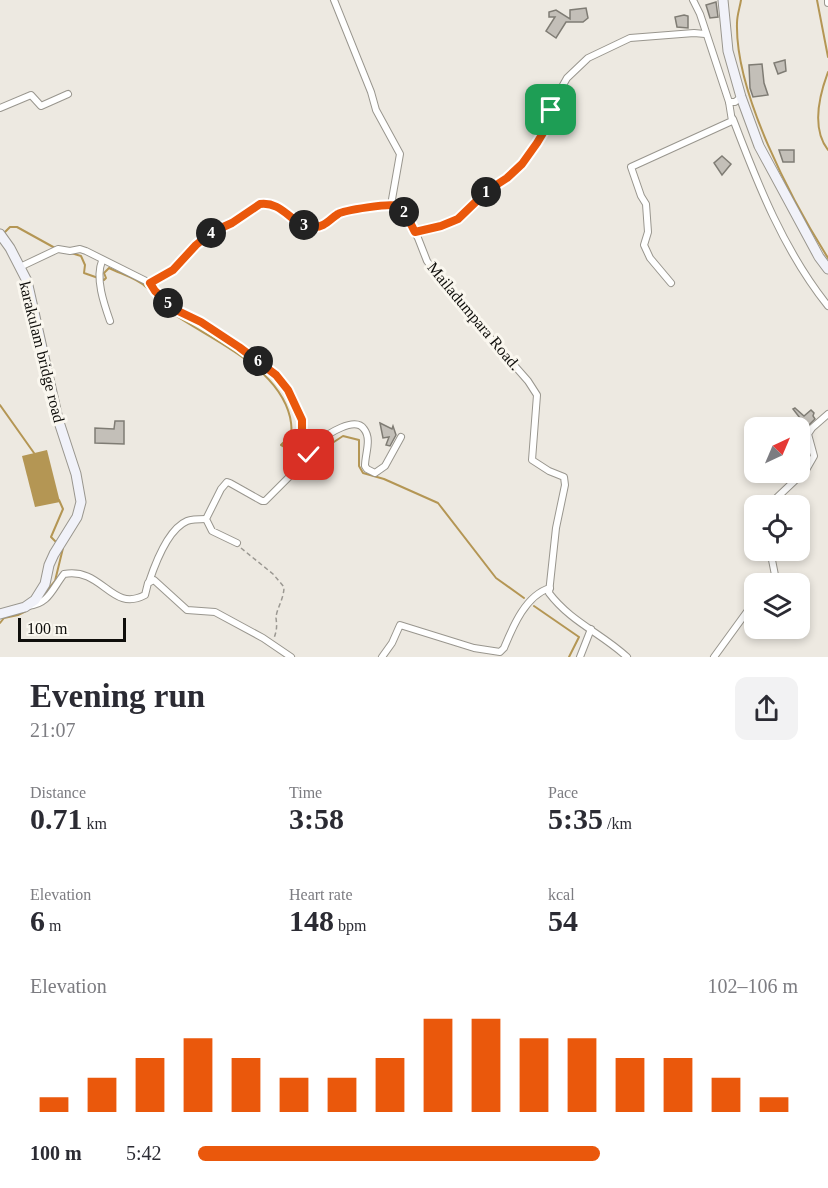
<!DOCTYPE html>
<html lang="en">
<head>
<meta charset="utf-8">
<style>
	body { margin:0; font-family:"Times New Roman",serif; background:#f2f2f3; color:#2b2b33; height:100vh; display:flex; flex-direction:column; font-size:22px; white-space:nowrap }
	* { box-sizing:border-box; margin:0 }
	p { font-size:20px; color:#7c7c81 }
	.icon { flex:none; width:33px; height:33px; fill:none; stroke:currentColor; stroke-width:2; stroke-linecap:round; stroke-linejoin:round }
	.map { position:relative; height:657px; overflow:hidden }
	.details { display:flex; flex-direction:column; background:#fff; flex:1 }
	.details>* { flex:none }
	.needle { width:39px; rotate:44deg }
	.buttons { position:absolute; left:744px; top:417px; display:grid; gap:12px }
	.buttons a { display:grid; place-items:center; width:66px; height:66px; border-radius:12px; background:#fff; box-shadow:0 3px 9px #0003; font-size:30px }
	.scale { position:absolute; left:18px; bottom:15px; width:108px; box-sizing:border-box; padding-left:6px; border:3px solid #0f0e0b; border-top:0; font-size:16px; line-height:21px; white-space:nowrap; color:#0f0e0b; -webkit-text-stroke:4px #faf7ef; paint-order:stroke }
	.pin { position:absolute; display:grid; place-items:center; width:51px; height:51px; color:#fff; margin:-26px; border-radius:12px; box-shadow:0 3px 9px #0006 }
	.km { position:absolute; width:30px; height:30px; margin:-15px; border-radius:50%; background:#222; color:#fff; font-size:16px; line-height:30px; text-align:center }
	.round { display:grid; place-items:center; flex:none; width:63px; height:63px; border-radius:12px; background:#f2f2f3 }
	.headline { display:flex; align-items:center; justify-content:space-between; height:102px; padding:0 30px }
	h1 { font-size:33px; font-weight:800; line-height:45px }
	.figures { display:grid; grid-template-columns:repeat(3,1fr); gap:9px; height:102px; padding:6px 30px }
	.figures div { display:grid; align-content:center }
	.figures b { font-size:30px; font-weight:800 }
	.figures small { font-size:16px; font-weight:400 }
	.figures p { font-size:16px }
	.chart { height:168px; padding:12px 30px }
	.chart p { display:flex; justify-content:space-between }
	.chart svg { width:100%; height:108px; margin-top:6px; stroke:#ea580c; stroke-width:6 }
	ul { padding:0 30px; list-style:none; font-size:20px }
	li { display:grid; grid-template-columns:96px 72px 1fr; align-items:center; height:45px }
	li i { height:15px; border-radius:8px; background:#ea580c }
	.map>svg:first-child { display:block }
	.water { fill:#b49654 }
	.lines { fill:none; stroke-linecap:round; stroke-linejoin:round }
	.stream { stroke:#b49654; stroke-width:2 }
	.building { fill:#c3bfb8; stroke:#7f7c74; stroke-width:1.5 }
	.street-casing { stroke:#99968e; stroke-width:8 }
	.secondary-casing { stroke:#99968e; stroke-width:11 }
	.path { stroke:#9b9892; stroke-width:1.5; stroke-dasharray:4.5 3; stroke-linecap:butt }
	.street { stroke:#fff; stroke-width:6 }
	.secondary { stroke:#f1f2f9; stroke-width:9 }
	.route-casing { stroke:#fff; stroke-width:12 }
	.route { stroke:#ea580c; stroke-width:8 }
	.labels { text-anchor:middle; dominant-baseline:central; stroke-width:6; stroke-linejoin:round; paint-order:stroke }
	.street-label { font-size:16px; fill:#0f0e0b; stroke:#faf7ef }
</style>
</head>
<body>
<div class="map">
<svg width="828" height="657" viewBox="0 0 828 657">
	<rect width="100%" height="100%" fill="#ede9e1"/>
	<path class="water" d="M 47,450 L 60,502 L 35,507 L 22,456 Z"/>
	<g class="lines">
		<g class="stream">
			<path d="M 741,0 C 740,7 737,15 737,23 C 735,93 791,199 828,258"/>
			<path d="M 817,0 L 828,57"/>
			<path d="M 828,72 C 819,96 811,128 828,150"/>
			<path d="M 3,234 L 10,227 L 17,227 L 55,248"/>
			<path d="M 71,253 L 81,256 L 85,265 L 84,273 L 104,280 L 106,278 L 104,273 L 109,268 C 121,274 137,278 146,287 C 156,295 161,306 172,313 C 211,340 278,366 290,417 C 291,422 293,430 290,435 C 288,438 284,442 281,445 L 298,454"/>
			<path d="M 0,405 L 34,453"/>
			<path d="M 308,459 L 343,436 L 359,440 L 359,466 L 363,473 L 384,479 L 438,503 L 496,578 L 524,598"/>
			<path d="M 57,543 L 51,537 L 63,509 L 59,500"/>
			<path d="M 42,597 L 55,581 L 63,548 L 61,546"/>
			<path d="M 534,606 L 579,637 L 569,657"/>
			<path d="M 0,623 L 4,618 L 18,615 L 26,611"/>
		</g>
	</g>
	<g class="building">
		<path d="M 716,2 L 718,17 L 710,18 L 706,5 Z"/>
		<path d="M 586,8 L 588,18 L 583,22 L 566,22 L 556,38 L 546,31 L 555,17 L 549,17 L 549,12 L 556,10 L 570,19 L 570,10 Z"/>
		<path d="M 684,15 L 688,16 L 688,28 L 677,27 L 675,17 Z"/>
		<path d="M 785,60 L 786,71 L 778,74 L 774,63 Z"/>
		<path d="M 762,64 L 764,83 L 768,95 L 753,97 L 750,88 L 749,65 Z"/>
		<path d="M 779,150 L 794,150 L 794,162 L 783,162 Z"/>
		<path d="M 722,156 L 731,164 L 722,175 L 714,163 Z"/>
		<path d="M 795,408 L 804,416 L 811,410 L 814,413 L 813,416 L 815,419 L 807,427 L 793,409 Z"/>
		<path d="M 115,421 L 124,421 L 124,444 L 95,443 L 95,428 L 114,429 Z"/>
		<path d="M 380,423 L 392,429 L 393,426 L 396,435 L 390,446 L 386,445 L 389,437 L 383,438 Z"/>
	</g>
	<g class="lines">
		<g class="street-casing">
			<g id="street">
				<path d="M 334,0 L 371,92 L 376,110 L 400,154 L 391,205"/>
				<path d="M 693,0 L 700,14 L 729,102 L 735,102 L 741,97"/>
				<path d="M 828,0 L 828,3"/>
				<path d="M 0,108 L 31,95 L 41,106 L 68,94"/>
				<path d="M 733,119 C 758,185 784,251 828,306"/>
				<path d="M 415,233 L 441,226 L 458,219 L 487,191 L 507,178 L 522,164 L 543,133 L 554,101 L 567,78 L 588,58 L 630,38 L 694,33 L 705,34"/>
				<path d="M 102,261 C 95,278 104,304 110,321"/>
				<path d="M 20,267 L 58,249 L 70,251 L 80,249 L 86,251 L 150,283 L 155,291 L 176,310 L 201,322 L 256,360 L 276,375 L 288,390 L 302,420 L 302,442 L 304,451 L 303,463 L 265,501 L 262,501 L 230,483 L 227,482 L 221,489 L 206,519 L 212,531 L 237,543"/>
				<path d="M 150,283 L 173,270 L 196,245 L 212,232 L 232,223 L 260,204 C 282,201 293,225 315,227 C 326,224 331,217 341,212 C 353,207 380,207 394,205 L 403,211 L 418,238 L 427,261 L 449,291 L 528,381 L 537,395 L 532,460 L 549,471 L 564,477 L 565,485 L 556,528 L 549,593 C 571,622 601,633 627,657"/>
				<path d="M 671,283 L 650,258 L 644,245 L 648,232 L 646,204 L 641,196 L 631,167 L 732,121 L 729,102"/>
				<path d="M 304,455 L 311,454 C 313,450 315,445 319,442 C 327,434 355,416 364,429 C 372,439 365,454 365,466 L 367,469 L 375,473 L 385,466 L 401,437"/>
				<path d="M 768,506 L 806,470 L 814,456 L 808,434 L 812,428 L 828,414"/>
				<path d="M 770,550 L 775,575 L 770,584"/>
				<path d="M 149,582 C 155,564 168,529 187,521 C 192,519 200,519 206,519"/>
				<path d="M 28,606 C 49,604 52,589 64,574 C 103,567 111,613 145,595 L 148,583 L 154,580 L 187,610 L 215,612 L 263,638 L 291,657"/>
				<path d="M 382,657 L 392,643 L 400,625 L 474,648 L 500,652 L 504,648 C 513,626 526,595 550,588"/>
				<path d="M 580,657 L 591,629"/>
				<path d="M 714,657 L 754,602"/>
			</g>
		</g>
		<g class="secondary-casing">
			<g id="secondary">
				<path d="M 723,0 L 728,51 L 741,97 L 759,146 L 819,257 L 828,269"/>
				<path d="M 0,234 L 10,248 L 27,281 L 58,419 L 76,474 L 81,502 L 77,517 L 54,554 L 49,565 L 45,584 L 35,600 L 25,607 L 0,614"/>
			</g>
		</g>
		<path class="path" d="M 241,548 L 273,574 L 284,587 C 284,599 276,610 276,618 C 277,626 277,630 274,638"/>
		<use href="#street" class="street"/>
		<use href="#secondary" class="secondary"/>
	</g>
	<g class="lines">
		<g class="route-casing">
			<path id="route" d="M 309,455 L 304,455 L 302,442 L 302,420 L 288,390 L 276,375 L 239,347 L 201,322 L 176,310 L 155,291 L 150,283 L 173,270 L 196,245 L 212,232 L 232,223 L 260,204 C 284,201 292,227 313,227 C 324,228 330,219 338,214 C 344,210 391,203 397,206 C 405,209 411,225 415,232 L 441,226 L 458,219 L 487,191 L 507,178 L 522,164 L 537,143 L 543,133 L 551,110"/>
		</g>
		<use href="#route" class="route"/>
	</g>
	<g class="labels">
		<g class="street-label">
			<text transform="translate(474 316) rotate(50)">Mailadumpara Road.</text>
			<text transform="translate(42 352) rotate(76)">karakulam bridge road</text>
		</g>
	</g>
</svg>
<div class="buttons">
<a><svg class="needle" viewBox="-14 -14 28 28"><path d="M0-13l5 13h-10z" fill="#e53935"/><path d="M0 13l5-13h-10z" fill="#7c7c81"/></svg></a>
<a><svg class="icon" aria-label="locate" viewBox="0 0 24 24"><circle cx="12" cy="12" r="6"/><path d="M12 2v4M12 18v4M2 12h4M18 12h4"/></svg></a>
<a><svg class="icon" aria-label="layers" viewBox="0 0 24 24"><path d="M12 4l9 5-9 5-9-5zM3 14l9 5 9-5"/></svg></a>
</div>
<div class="scale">100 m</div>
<div class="pin" style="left:551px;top:110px;background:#1e9e55"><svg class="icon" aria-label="arrive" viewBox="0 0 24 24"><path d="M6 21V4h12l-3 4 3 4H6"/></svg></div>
<div class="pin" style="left:309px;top:455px;background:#d93025"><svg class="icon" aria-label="check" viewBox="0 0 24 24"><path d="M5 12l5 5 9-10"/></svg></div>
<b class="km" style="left:486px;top:192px">1</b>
<b class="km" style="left:404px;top:212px">2</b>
<b class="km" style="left:304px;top:225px">3</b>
<b class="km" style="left:211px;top:233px">4</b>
<b class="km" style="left:168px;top:303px">5</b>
<b class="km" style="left:258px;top:361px">6</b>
</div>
<section class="details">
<div class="headline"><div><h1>Evening run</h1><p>21:07</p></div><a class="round"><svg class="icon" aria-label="share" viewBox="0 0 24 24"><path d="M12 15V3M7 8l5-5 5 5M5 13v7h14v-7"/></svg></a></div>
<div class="figures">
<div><p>Distance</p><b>0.71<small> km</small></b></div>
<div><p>Time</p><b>3:58</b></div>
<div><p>Pace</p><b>5:35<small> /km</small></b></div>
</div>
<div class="figures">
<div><p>Elevation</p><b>6<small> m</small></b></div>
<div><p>Heart rate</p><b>148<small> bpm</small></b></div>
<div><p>kcal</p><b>54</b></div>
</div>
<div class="chart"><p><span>Elevation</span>102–106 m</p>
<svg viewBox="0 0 160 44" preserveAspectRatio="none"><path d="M5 44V38M15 44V30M25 44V22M35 44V14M45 44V22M55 44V30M65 44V30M75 44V22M85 44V6M95 44V6M105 44V14M115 44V14M125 44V22M135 44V22M145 44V30M155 44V38"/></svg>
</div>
<ul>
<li><b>100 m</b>5:42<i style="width:67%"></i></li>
</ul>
</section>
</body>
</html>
